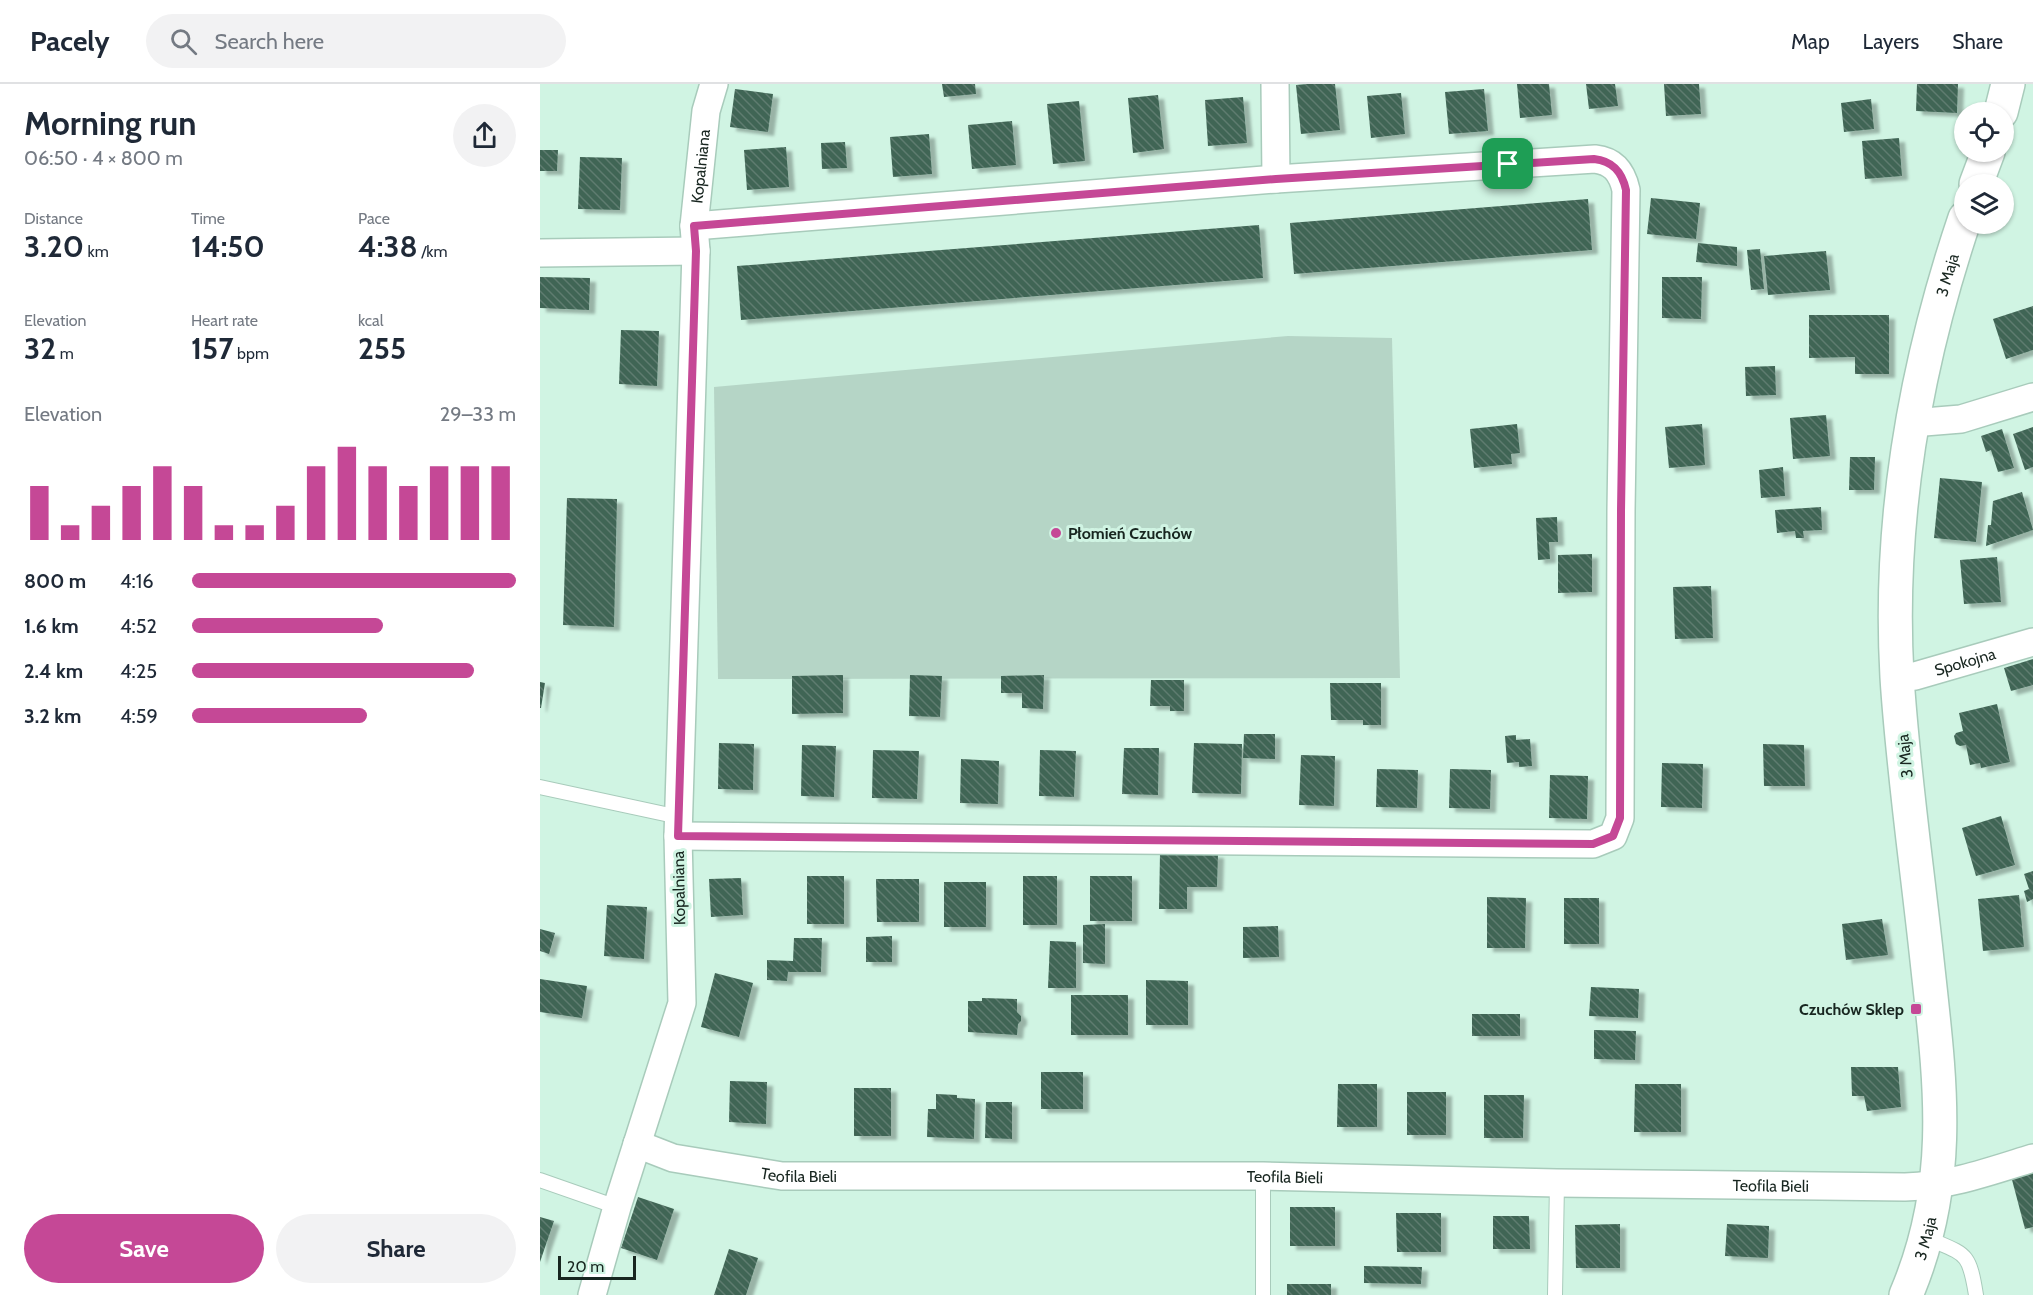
<!DOCTYPE html>
<html lang="en">
<head>
<meta charset="utf-8">
<style>
	body { margin:0; font-family:Cabin,sans-serif; background:#f2f2f3; color:#1f2937; height:100vh; display:flex; flex-direction:column; font-size:22px; white-space:nowrap }
	* { box-sizing:border-box; margin:0 }
	p { font-size:20px; color:#747a83 }
	.icon { flex:none; width:33px; height:33px; fill:none; stroke:currentColor; stroke-width:2; stroke-linecap:round; stroke-linejoin:round }
	.map { position:relative; flex:1; overflow:hidden }
	.sheet { display:flex; flex-direction:column; background:#fff; width:540px }
	.sheet>* { flex:none }
	.tools { position:absolute; left:1414px; top:18px; display:grid; gap:12px }
	.tools a { display:grid; place-items:center; width:60px; height:60px; border-radius:50%; background:#fff; box-shadow:0 2px 4px #0004; font-size:30px }
	.scale { position:absolute; left:18px; bottom:15px; width:78px; box-sizing:border-box; padding-left:6px; border:3px solid #182620; border-top:0; font-size:16px; line-height:21px; white-space:nowrap; color:#182620; -webkit-text-stroke:4px #d0f4e3; paint-order:stroke }
	.pin { position:absolute; display:grid; place-items:center; width:51px; height:51px; color:#fff; margin:-26px; border-radius:12px; box-shadow:0 3px 9px #0006 }
	.round { display:grid; place-items:center; flex:none; width:63px; height:63px; border-radius:32px; background:#f2f2f3 }
	.overview { display:flex; align-items:center; justify-content:space-between; height:102px; padding:0 24px }
	h1 { font-size:33px; font-weight:700; line-height:45px }
	.figures { display:grid; grid-template-columns:repeat(3,1fr); gap:9px; height:102px; padding:6px 24px }
	.figures div { display:grid; align-content:center }
	.figures b { font-size:30px; font-weight:700 }
	.figures small { font-size:16px; font-weight:400 }
	.figures p { font-size:16px }
	.chart { height:168px; padding:12px 24px }
	.chart p { display:flex; justify-content:space-between }
	.chart svg { width:100%; height:108px; margin-top:6px; stroke:#c54896; stroke-width:6 }
	.primary-button { display:flex; gap:12px; margin-top:auto; padding:12px 24px }
	.primary-button a { flex:1; height:69px; border-radius:36px; background:#c54896; color:#fff; font-size:24px; font-weight:700; line-height:69px; text-align:center }
	.primary-button a+a { background:#f2f2f3; color:#1f2937 }
	ul { padding:0 24px; list-style:none; font-size:20px }
	li { display:grid; grid-template-columns:96px 72px 1fr; align-items:center; height:45px }
	li i { height:15px; border-radius:8px; background:#c54896 }
	header { display:flex; align-items:center; gap:36px; box-sizing:border-box; height:84px; padding:0 30px; background:#fff; border-bottom:2px solid #e0e1e3 }
	header strong { font-size:28px }
	nav { display:flex; gap:33px; margin-inline-start:auto; font-size:21px }
	.search { width:420px; height:54px; background:#f2f2f3; display:flex; align-items:center; gap:15px; box-sizing:border-box; padding:0 21px; border-radius:33px; color:#747a83; font-size:22px }
	main { display:flex; flex:1; min-height:0 }
	.map>svg:first-child { display:block }
	.pitch { fill:#b5d5c6 }
	.building { fill:url(#building-back-hatch); filter:url(#shadow) }
	.lines { fill:none; stroke-linecap:round; stroke-linejoin:round }
	.service-casing { stroke:#a8cbbb; stroke-width:16 }
	.minor-casing { stroke:#a8cbbb; stroke-width:30 }
	.secondary-casing { stroke:#a8cbbb; stroke-width:36 }
	.service { stroke:#fff; stroke-width:14 }
	.minor { stroke:#fff; stroke-width:27 }
	.secondary { stroke:#fff; stroke-width:33 }
	.route-casing { stroke:#fff; stroke-width:12 }
	.route { stroke:#c54896; stroke-width:8 }
	.poi-dot { fill:#c54896; stroke:#d0f4e3; stroke-width:2 }
	.labels { text-anchor:middle; dominant-baseline:central; stroke-width:6; stroke-linejoin:round; paint-order:stroke }
	.street-label { font-size:16px; fill:#182620; stroke:#d0f4e3 }
	.poi-label { font-size:16px; font-weight:bold; fill:#182620; stroke:#d0f4e3; text-anchor:start }
</style>
</head>
<body>
<header>
<strong>Pacely</strong>
<div class="search"><svg class="icon" aria-label="search" viewBox="0 0 24 24"><circle cx="10" cy="10" r="6"/><path d="M15 15l6 6"/></svg>Search here</div>
<nav><a>Map</a><a>Layers</a><a>Share</a></nav>
</header>
<main>
<section class="sheet">
<div class="overview"><div><h1>Morning run</h1><p>06:50 · 4 × 800 m</p></div><a class="round"><svg class="icon" aria-label="share" viewBox="0 0 24 24"><path d="M12 15V3M7 8l5-5 5 5M5 13v7h14v-7"/></svg></a></div>
<div class="figures">
<div><p>Distance</p><b>3.20<small> km</small></b></div>
<div><p>Time</p><b>14:50</b></div>
<div><p>Pace</p><b>4:38<small> /km</small></b></div>
</div>
<div class="figures">
<div><p>Elevation</p><b>32<small> m</small></b></div>
<div><p>Heart rate</p><b>157<small> bpm</small></b></div>
<div><p>kcal</p><b>255</b></div>
</div>
<div class="chart"><p><span>Elevation</span>29–33 m</p>
<svg viewBox="0 0 160 44" preserveAspectRatio="none"><path d="M5 44V22M15 44V38M25 44V30M35 44V22M45 44V14M55 44V22M65 44V38M75 44V38M85 44V30M95 44V14M105 44V6M115 44V14M125 44V22M135 44V14M145 44V14M155 44V14"/></svg>
</div>
<ul>
<li><b>800 m</b>4:16<i style="width:100%"></i></li>
<li><b>1.6 km</b>4:52<i style="width:59%"></i></li>
<li><b>2.4 km</b>4:25<i style="width:87%"></i></li>
<li><b>3.2 km</b>4:59<i style="width:54%"></i></li>
</ul>
<div class="primary-button"><a>Save</a><a>Share</a></div>
</section>
<div class="map">
<svg width="1493" height="1211" viewBox="0 0 1493 1211">
	<defs>
		<pattern id="building-back-hatch" width="6" height="6" patternUnits="userSpaceOnUse" patternTransform="scale(1.5)"><rect width="6" height="6" fill="#406555"/><path d="M-1 5l2 2M0 0l6 6M5-1l2 2" fill="none" stroke="#5e7b6f"/></pattern>
		<filter id="shadow"><feDropShadow dx="6" dy="4" stdDeviation="1.5" flood-color="#0004"/></filter>
	</defs>
	<rect width="100%" height="100%" fill="#d0f4e3"/>
	<path class="pitch" d="M 748,252 L 852,254 L 860,594 L 178,595 L 174,303 Z"/>
	<g class="building">
		<path d="M 402,0 L 435,0 L 436,10 L 404,13 Z"/>
		<path d="M 767,0 L 795,0 L 800,46 L 761,50 L 756,1 Z"/>
		<path d="M 977,0 L 1009,0 L 1012,31 L 980,34 Z"/>
		<path d="M 1046,0 L 1075,0 L 1078,22 L 1049,25 Z"/>
		<path d="M 1124,0 L 1159,0 L 1161,30 L 1126,32 Z"/>
		<path d="M 1377,0 L 1418,0 L 1417,29 L 1376,27 Z"/>
		<path d="M 195,5 L 233,10 L 228,48 L 190,43 Z"/>
		<path d="M 944,5 L 948,47 L 909,50 L 905,8 Z"/>
		<path d="M 861,9 L 865,50 L 831,54 L 827,12 Z"/>
		<path d="M 618,11 L 624,65 L 593,69 L 588,14 Z"/>
		<path d="M 703,13 L 707,59 L 668,62 L 665,16 Z"/>
		<path d="M 1331,15 L 1334,45 L 1304,48 L 1301,19 Z"/>
		<path d="M 539,17 L 545,77 L 513,80 L 507,20 Z"/>
		<path d="M 472,37 L 476,81 L 432,85 L 428,41 Z"/>
		<path d="M 389,50 L 392,90 L 353,93 L 350,53 Z"/>
		<path d="M 1359,54 L 1362,92 L 1325,95 L 1322,57 Z"/>
		<path d="M 305,58 L 307,84 L 282,85 L 281,59 Z"/>
		<path d="M 246,63 L 249,103 L 207,106 L 204,66 Z"/>
		<path d="M 0,66 L 18,66 L 17,87 L 0,87 Z"/>
		<path d="M 40,73 L 82,74 L 80,126 L 38,125 Z"/>
		<path d="M 1111,114 L 1160,119 L 1156,155 L 1107,150 Z"/>
		<path d="M 1048,115 L 1052,166 L 754,190 L 750,139 Z"/>
		<path d="M 719,141 L 723,194 L 201,236 L 197,182 Z"/>
		<path d="M 1158,159 L 1197,163 L 1197,182 L 1156,178 Z"/>
		<path d="M 1220,165 L 1224,205 L 1211,206 L 1207,166 Z"/>
		<path d="M 1286,167 L 1290,206 L 1228,211 L 1224,172 Z"/>
		<path d="M 0,193 L 50,194 L 49,226 L 0,224 Z"/>
		<path d="M 1122,193 L 1162,193 L 1161,235 L 1122,234 Z"/>
		<path d="M 1493,222 L 1493,266 L 1466,275 L 1453,235 Z"/>
		<path d="M 1269,231 L 1349,231 L 1349,290 L 1315,290 L 1315,273 L 1269,274 Z"/>
		<path d="M 81,246 L 119,247 L 117,302 L 79,300 Z"/>
		<path d="M 1235,282 L 1236,311 L 1206,312 L 1205,283 Z"/>
		<path d="M 1286,331 L 1290,372 L 1253,375 L 1250,334 Z"/>
		<path d="M 977,340 L 980,369 L 971,370 L 972,380 L 934,384 L 930,345 Z"/>
		<path d="M 1162,340 L 1165,381 L 1129,384 L 1125,343 Z"/>
		<path d="M 1493,343 L 1493,383 L 1485,386 L 1473,350 Z"/>
		<path d="M 1462,345 L 1474,384 L 1458,388 L 1451,366 L 1446,368 L 1441,352 Z"/>
		<path d="M 1310,373 L 1335,373 L 1334,406 L 1309,406 Z"/>
		<path d="M 1243,383 L 1245,412 L 1221,414 L 1219,386 Z"/>
		<path d="M 1400,394 L 1442,398 L 1436,458 L 1394,454 Z"/>
		<path d="M 1482,408 L 1493,446 L 1446,462 L 1448,441 L 1451,441 L 1453,417 Z"/>
		<path d="M 27,414 L 77,415 L 74,543 L 23,541 Z"/>
		<path d="M 1281,423 L 1282,446 L 1263,447 L 1264,454 L 1256,454 L 1255,447 L 1237,449 L 1235,426 Z"/>
		<path d="M 1017,433 L 1018,458 L 1009,458 L 1010,475 L 998,476 L 996,434 Z"/>
		<path d="M 1052,470 L 1052,508 L 1018,509 L 1018,471 Z"/>
		<path d="M 1457,473 L 1461,518 L 1424,520 L 1420,476 Z"/>
		<path d="M 1171,502 L 1173,554 L 1135,555 L 1133,503 Z"/>
		<path d="M 1493,575 L 1493,601 L 1471,607 L 1464,584 Z"/>
		<path d="M 303,591 L 303,629 L 252,630 L 252,592 Z"/>
		<path d="M 370,591 L 402,592 L 400,633 L 369,632 Z"/>
		<path d="M 504,591 L 503,625 L 482,624 L 482,609 L 461,609 L 461,592 Z"/>
		<path d="M 611,596 L 644,596 L 644,627 L 630,627 L 630,622 L 610,622 Z"/>
		<path d="M 0,598 L 5,599 L 1,624 L 0,624 Z"/>
		<path d="M 790,599 L 841,599 L 841,641 L 823,641 L 823,636 L 791,636 Z"/>
		<path d="M 1457,620 L 1470,678 L 1441,684 L 1440,679 L 1430,681 L 1426,661 L 1420,662 L 1416,660 L 1414,652 L 1416,649 L 1423,647 L 1419,629 Z"/>
		<path d="M 704,650 L 735,650 L 735,675 L 703,674 Z"/>
		<path d="M 976,651 L 976,656 L 990,655 L 992,682 L 979,683 L 979,678 L 967,679 L 965,652 Z"/>
		<path d="M 179,659 L 214,660 L 213,706 L 178,705 Z"/>
		<path d="M 654,659 L 702,660 L 701,710 L 652,709 Z"/>
		<path d="M 1223,660 L 1264,661 L 1265,702 L 1224,702 Z"/>
		<path d="M 262,661 L 296,662 L 294,713 L 261,712 Z"/>
		<path d="M 584,664 L 619,664 L 618,711 L 582,710 Z"/>
		<path d="M 333,666 L 379,667 L 377,715 L 332,714 Z"/>
		<path d="M 500,666 L 536,667 L 534,713 L 499,712 Z"/>
		<path d="M 761,671 L 795,672 L 794,722 L 759,721 Z"/>
		<path d="M 421,675 L 459,677 L 458,720 L 420,719 Z"/>
		<path d="M 1122,679 L 1163,680 L 1162,724 L 1121,723 Z"/>
		<path d="M 837,685 L 878,686 L 877,724 L 836,723 Z"/>
		<path d="M 910,685 L 951,686 L 950,725 L 909,724 Z"/>
		<path d="M 1010,691 L 1048,692 L 1047,735 L 1009,734 Z"/>
		<path d="M 1461,732 L 1475,781 L 1436,792 L 1422,744 Z"/>
		<path d="M 620,769 L 678,770 L 677,803 L 647,803 L 647,825 L 619,825 Z"/>
		<path d="M 1493,787 L 1493,815 L 1487,818 L 1484,807 L 1489,805 L 1484,790 Z"/>
		<rect x="267" y="792" width="37" height="48"/>
		<rect x="483" y="792" width="34" height="49"/>
		<rect x="550" y="792" width="42" height="45"/>
		<path d="M 201,794 L 203,831 L 171,833 L 169,795 Z"/>
		<path d="M 336,795 L 379,795 L 379,838 L 337,838 Z"/>
		<rect x="404" y="798" width="42" height="45"/>
		<path d="M 1479,811 L 1484,863 L 1443,867 L 1438,815 Z"/>
		<path d="M 947,813 L 986,814 L 985,864 L 947,864 Z"/>
		<rect x="1024" y="814" width="35" height="46"/>
		<path d="M 67,821 L 107,823 L 104,875 L 64,872 Z"/>
		<path d="M 1342,835 L 1348,871 L 1306,876 L 1302,840 Z"/>
		<path d="M 565,840 L 565,880 L 543,879 L 543,841 Z"/>
		<path d="M 738,842 L 739,873 L 703,874 L 703,843 Z"/>
		<path d="M 0,845 L 15,849 L 9,870 L 0,867 Z"/>
		<path d="M 352,852 L 352,878 L 326,878 L 326,853 Z"/>
		<path d="M 254,854 L 282,854 L 281,888 L 248,888 L 247,897 L 227,896 L 227,876 L 253,877 Z"/>
		<path d="M 510,857 L 536,858 L 536,904 L 508,904 Z"/>
		<path d="M 175,889 L 213,899 L 199,953 L 161,943 Z"/>
		<path d="M 0,895 L 47,902 L 42,934 L 0,928 Z"/>
		<path d="M 606,896 L 648,897 L 648,941 L 606,941 Z"/>
		<path d="M 1051,903 L 1099,905 L 1098,934 L 1049,932 Z"/>
		<rect x="531" y="911" width="57" height="40"/>
		<path d="M 442,914 L 477,915 L 477,928 L 481,932 L 481,937 L 478,940 L 477,951 L 428,948 L 428,917 L 442,917 Z"/>
		<rect x="932" y="930" width="48" height="22"/>
		<path d="M 1054,946 L 1096,947 L 1095,976 L 1054,975 Z"/>
		<path d="M 1311,983 L 1358,983 L 1361,1023 L 1327,1027 L 1324,1012 L 1312,1012 Z"/>
		<rect x="501" y="988" width="42" height="37"/>
		<path d="M 190,997 L 227,998 L 226,1040 L 189,1038 Z"/>
		<path d="M 798,1000 L 837,1000 L 837,1043 L 797,1043 Z"/>
		<path d="M 1095,1000 L 1141,1000 L 1141,1048 L 1094,1048 Z"/>
		<rect x="314" y="1004" width="37" height="48"/>
		<rect x="867" y="1008" width="39" height="43"/>
		<path d="M 396,1010 L 417,1011 L 417,1014 L 435,1015 L 434,1055 L 387,1053 L 388,1025 L 396,1025 Z"/>
		<path d="M 944,1011 L 984,1011 L 983,1054 L 944,1054 Z"/>
		<path d="M 446,1018 L 472,1018 L 472,1055 L 445,1054 Z"/>
		<path d="M 1493,1087 L 1493,1143 L 1485,1145 L 1471,1092 Z"/>
		<path d="M 98,1113 L 134,1125 L 117,1176 L 81,1164 Z"/>
		<rect x="750" y="1123" width="45" height="39"/>
		<path d="M 856,1129 L 901,1129 L 901,1168 L 857,1168 Z"/>
		<path d="M 953,1132 L 989,1132 L 990,1165 L 953,1165 Z"/>
		<path d="M 0,1133 L 14,1137 L 0,1178 Z"/>
		<path d="M 1080,1140 L 1080,1184 L 1036,1184 L 1035,1141 Z"/>
		<path d="M 1187,1140 L 1229,1142 L 1228,1174 L 1185,1172 Z"/>
		<path d="M 189,1165 L 218,1174 L 206,1211 L 174,1211 Z"/>
		<path d="M 824,1182 L 882,1183 L 881,1200 L 824,1199 Z"/>
		<rect x="747" y="1200" width="44" height="11"/>
	</g>
	<g class="lines">
		<g class="service-casing">
			<g id="service">
				<path d="M 0,703 L 139,733"/>
				<path d="M 723,1092 L 723,1211"/>
				<path d="M 0,1096 L 77,1123"/>
				<path d="M 1387,1154 C 1426,1171 1429,1167 1436,1211"/>
				<path d="M 1015,1211 L 1017,1099"/>
			</g>
		</g>
		<g class="minor-casing">
			<g id="minor">
				<path d="M 735,0 L 736,95"/>
				<path d="M 0,169 L 156,167"/>
				<path d="M 1372,339 L 1421,335 L 1493,313"/>
				<path id="s1" d="M 1357,594 L 1375,592 L 1493,558"/>
				<path d="M 138,752 L 1053,760 L 1073,752 L 1080,734 L 1081,427 L 1086,106 C 1082,88 1073,77 1055,75 L 736,95 L 154,142"/>
				<path id="s2" d="M 97,1060 L 133,1074 L 242,1092 L 723,1092 L 1017,1099 L 1365,1103 C 1410,1102 1451,1087 1493,1074"/>
				<path id="s3" d="M 52,1211 L 77,1123 L 142,919 L 138,752 L 156,167 L 154,142 L 166,27 L 174,0"/>
			</g>
		</g>
		<g class="secondary-casing">
			<g id="secondary">
				<path d="M 1461,28 L 1468,0"/>
				<path d="M 1436,100 L 1448,68"/>
				<path id="s4" d="M 1366,1211 C 1415,1096 1400,996 1387,876 C 1377,782 1363,687 1357,593 C 1348,437 1375,282 1425,134"/>
			</g>
		</g>
		<use href="#service" class="service"/>
		<use href="#minor" class="minor"/>
		<use href="#secondary" class="secondary"/>
	</g>
	<g class="lines">
		<g class="route-casing">
			<path id="route" d="M 1054,75 C 1073,77 1082,88 1086,106 L 1081,427 L 1080,734 L 1073,752 L 1053,760 L 138,752 L 156,167 L 154,142 L 736,95 Z"/>
		</g>
		<use href="#route" class="route"/>
	</g>
	<g class="poi-dot">
		<circle cx="516" cy="449" r="6"/>
		<rect x="1370" y="919" width="12" height="12" rx="3"/>
	</g>
	<g class="labels">
		<g class="street-label">
			<text stroke="none"><textPath href="#s3" startOffset="1143">Kopalniana</textPath></text>
			<text stroke="none"><textPath href="#s4" startOffset="1032">3 Maja</textPath></text>
			<text stroke="none"><textPath href="#s1" startOffset="70">Spokojna</textPath></text>
			<text transform="translate(1365 672) rotate(-96)">3 Maja</text>
			<text transform="translate(139 804) rotate(-91)">Kopalniana</text>
			<text stroke="none"><textPath href="#s2" startOffset="166">Teofila Bieli</textPath></text>
			<text stroke="none"><textPath href="#s2" startOffset="652">Teofila Bieli</textPath></text>
			<text stroke="none"><textPath href="#s2" startOffset="1138">Teofila Bieli</textPath></text>
			<text stroke="none"><textPath href="#s4" startOffset="60">3 Maja</textPath></text>
		</g>
		<g class="poi-label">
			<text x="528" y="449">Płomień Czuchów</text>
			<text x="1364" y="925" text-anchor="end">Czuchów Sklep</text>
		</g>
	</g>
</svg>
<div class="tools">
<a><svg class="icon" aria-label="locate" viewBox="0 0 24 24"><circle cx="12" cy="12" r="6"/><path d="M12 2v4M12 18v4M2 12h4M18 12h4"/></svg></a>
<a><svg class="icon" aria-label="layers" viewBox="0 0 24 24"><path d="M12 4l9 5-9 5-9-5zM3 14l9 5 9-5"/></svg></a>
</div>
<div class="scale">20 m</div>
<div class="pin" style="left:968px;top:80px;background:#1e9e55"><svg class="icon" aria-label="arrive" viewBox="0 0 24 24"><path d="M6 21V4h12l-3 4 3 4H6"/></svg></div>
</div>
</main>
</body>
</html>
